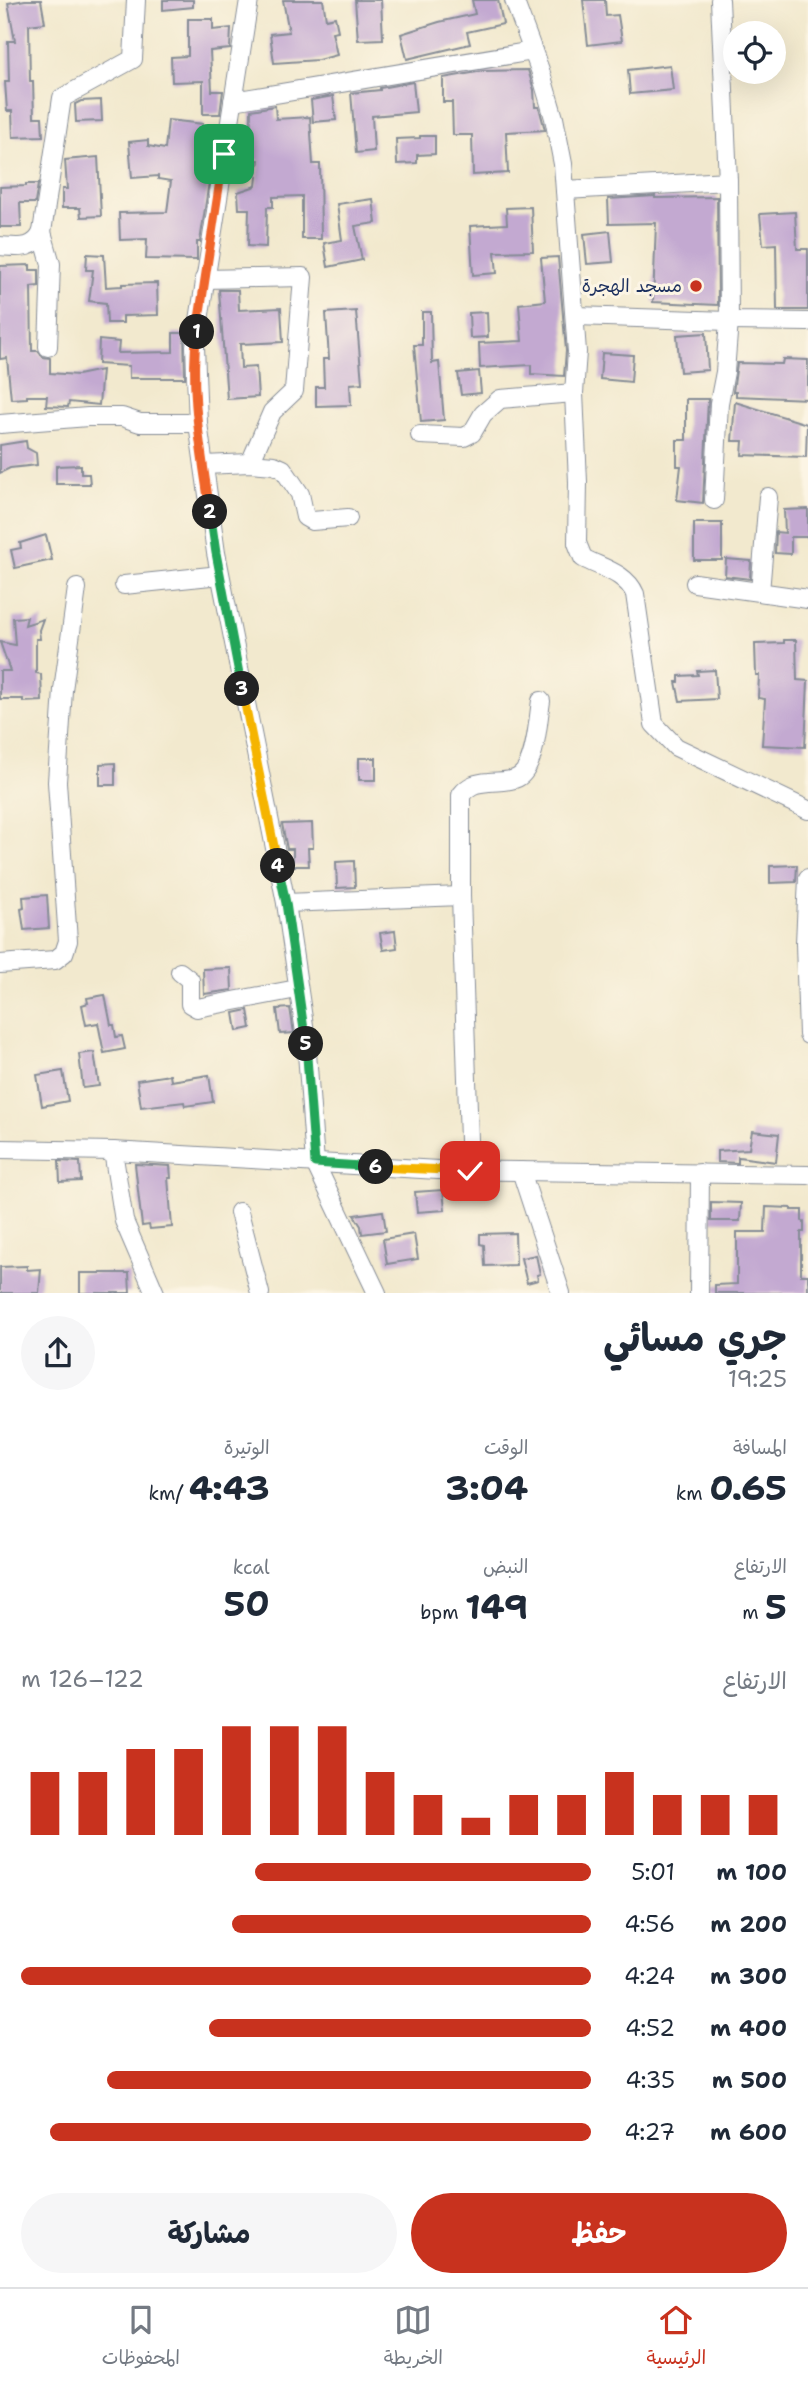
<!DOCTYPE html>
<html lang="ar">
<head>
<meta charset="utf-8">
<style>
	body { margin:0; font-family:"Shantell Sans","Playpen Sans Arabic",sans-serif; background:#f6f6f7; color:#1f2937; direction:rtl; height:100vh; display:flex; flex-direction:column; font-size:26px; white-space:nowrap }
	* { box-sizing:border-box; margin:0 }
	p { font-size:23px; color:#747a83 }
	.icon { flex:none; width:38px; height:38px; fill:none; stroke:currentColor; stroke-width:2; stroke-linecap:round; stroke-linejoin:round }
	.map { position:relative; height:1293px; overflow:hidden; direction:ltr }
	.side { display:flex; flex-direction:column; background:#fff; flex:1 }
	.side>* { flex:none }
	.fabs { position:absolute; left:723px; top:21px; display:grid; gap:14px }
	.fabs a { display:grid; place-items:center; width:63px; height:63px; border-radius:50%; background:#fff; box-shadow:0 7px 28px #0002; font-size:35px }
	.pin { position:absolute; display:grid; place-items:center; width:60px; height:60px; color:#fff; margin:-30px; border-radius:14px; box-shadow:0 4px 10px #0006 }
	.km { position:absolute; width:35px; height:35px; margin:-18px; border-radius:50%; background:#222; color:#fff; font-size:19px; line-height:35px; text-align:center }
	.round { display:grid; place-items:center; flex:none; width:74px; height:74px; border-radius:37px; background:#f6f6f7 }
	.overview { display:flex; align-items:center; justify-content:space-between; height:119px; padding:0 21px }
	h1 { font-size:38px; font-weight:700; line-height:52px }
	.metrics { display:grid; grid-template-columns:repeat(3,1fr); gap:10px; height:119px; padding:7px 21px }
	.metrics div { display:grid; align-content:center }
	.metrics b { font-size:35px; font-weight:700 }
	.metrics small { font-size:19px; font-weight:400 }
	.metrics p { font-size:19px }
	.chart { height:196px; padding:14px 21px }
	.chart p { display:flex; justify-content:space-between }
	.chart svg { width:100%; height:126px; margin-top:7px; stroke:#c8321e; stroke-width:6 }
	.button { display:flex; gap:14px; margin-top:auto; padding:14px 21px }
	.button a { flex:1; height:80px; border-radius:42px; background:#c8321e; color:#fff; font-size:28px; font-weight:700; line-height:80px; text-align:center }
	.button a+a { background:#f6f6f7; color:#1f2937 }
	ul { padding:0 21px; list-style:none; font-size:23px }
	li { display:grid; grid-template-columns:112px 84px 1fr; align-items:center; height:52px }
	li i { height:18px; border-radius:9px; background:#c8321e }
	.dock { display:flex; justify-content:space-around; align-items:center; height:98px; border-top:2px solid #e0e1e3; background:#fff; font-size:19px; color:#747a83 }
	.dock a { display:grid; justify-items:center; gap:4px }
	.dock .on { color:#c8321e }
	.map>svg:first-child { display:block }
	.building { fill:#c3a9d1 }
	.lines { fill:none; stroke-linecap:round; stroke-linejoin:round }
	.minor-casing { stroke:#868c96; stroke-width:20 }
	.minor { stroke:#fff; stroke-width:18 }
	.split-1-casing { stroke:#fff; stroke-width:14 }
	.split-2-casing { stroke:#fff; stroke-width:14 }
	.split-3-casing { stroke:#fff; stroke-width:14 }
	.split-4-casing { stroke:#fff; stroke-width:14 }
	.split-5-casing { stroke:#fff; stroke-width:14 }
	.split-6-casing { stroke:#fff; stroke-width:14 }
	.split-7-casing { stroke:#fff; stroke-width:14 }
	.split-1 { stroke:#f0652b; stroke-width:9 }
	.split-2 { stroke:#f0652b; stroke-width:9 }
	.split-3 { stroke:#22a559; stroke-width:9 }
	.split-4 { stroke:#f5b400; stroke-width:9 }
	.split-5 { stroke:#22a559; stroke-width:9 }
	.split-6 { stroke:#22a559; stroke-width:9 }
	.split-7 { stroke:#f5b400; stroke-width:9 }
	.poi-dot { fill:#c8321e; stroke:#fcf5e5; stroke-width:2.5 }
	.labels { text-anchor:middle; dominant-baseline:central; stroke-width:6; stroke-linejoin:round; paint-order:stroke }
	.poi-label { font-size:18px; fill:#1b2f5e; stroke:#fcf5e5; text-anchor:end }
</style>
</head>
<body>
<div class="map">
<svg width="808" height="1293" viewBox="0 0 808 1293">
	<rect width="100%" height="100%" fill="#fcf5e5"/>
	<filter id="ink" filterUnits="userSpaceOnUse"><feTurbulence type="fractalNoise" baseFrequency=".0143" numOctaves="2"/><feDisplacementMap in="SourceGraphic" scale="14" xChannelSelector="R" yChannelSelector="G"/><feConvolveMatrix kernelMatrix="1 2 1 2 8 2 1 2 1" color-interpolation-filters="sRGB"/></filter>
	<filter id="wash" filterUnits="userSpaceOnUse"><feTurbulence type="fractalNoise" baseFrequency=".00686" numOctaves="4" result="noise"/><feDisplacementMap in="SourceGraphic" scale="28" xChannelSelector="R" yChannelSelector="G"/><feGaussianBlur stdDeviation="1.57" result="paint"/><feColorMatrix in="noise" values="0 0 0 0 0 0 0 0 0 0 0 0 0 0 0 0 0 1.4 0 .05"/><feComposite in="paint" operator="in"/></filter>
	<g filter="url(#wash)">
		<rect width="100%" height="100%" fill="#f2e9ce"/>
		<g id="blocks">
			<g class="building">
				<path d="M 25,0 L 41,0 L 45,23 L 29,25 L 30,81 L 33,81 L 34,117 L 42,117 L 43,136 L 13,137 L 12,111 L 7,111 L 5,82 L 9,82 L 8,41 L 15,41 L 8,3 Z"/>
				<path d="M 163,0 L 193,0 L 193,7 L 163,10 Z"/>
				<path d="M 283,0 L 323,0 L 326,19 L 335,17 L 338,31 L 332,32 L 337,55 L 318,60 L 274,63 L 270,34 L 289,32 Z"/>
				<path d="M 355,0 L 381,0 L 383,39 L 358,40 Z"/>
				<path d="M 472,0 L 498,0 L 503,24 L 467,32 L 470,44 L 407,59 L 401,34 L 439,22 L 475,14 Z"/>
				<path d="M 583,0 L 605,0 L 606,16 L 618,15 L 622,41 L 588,45 Z"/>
				<path d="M 188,19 L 213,19 L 213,30 L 231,28 L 230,49 L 210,51 L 212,91 L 223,91 L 220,114 L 203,114 L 203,81 L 172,82 L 171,57 L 188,56 Z"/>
				<path d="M 670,65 L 673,90 L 630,94 L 628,70 Z"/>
				<path d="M 528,70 L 534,90 L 535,107 L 539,107 L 545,130 L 506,132 L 508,173 L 473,175 L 472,135 L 453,135 L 452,102 L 443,102 L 443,78 L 483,71 Z"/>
				<path d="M 413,82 L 416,112 L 372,116 L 374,151 L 356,153 L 351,93 L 380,90 L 380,88 Z"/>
				<path d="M 333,96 L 336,120 L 313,122 L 311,100 Z"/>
				<path d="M 101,100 L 102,121 L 76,122 L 75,104 L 81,101 Z"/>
				<path d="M 275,106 L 276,119 L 310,117 L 313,164 L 320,164 L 321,239 L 302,239 L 302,196 L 273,197 L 273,207 L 267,207 L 266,247 L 248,246 L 249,209 L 239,209 L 238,192 L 256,186 L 259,160 L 250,160 L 251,110 Z"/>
				<path d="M 168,120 L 203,124 L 200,153 L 213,155 L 200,242 L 197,242 L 197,260 L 146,259 L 147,239 L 120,240 L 119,213 L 167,212 L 171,181 L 158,179 L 158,176 L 132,178 L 129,142 L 148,140 L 148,146 L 165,149 Z"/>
				<path d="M 420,136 L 435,136 L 435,154 L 417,155 L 417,163 L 397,164 L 396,139 L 420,138 Z"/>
				<path d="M 98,157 L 101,216 L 81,217 L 80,208 L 62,208 L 62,189 L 67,189 L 65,160 Z"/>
				<path d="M 26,184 L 38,184 L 35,203 L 20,203 L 21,227 L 0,227 L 0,187 L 26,186 Z"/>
				<path d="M 655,196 L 655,198 L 717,197 L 718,305 L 653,302 L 656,223 L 609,224 L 608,199 Z"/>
				<path d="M 373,199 L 376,223 L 355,226 L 362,260 L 328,267 L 324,243 L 342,240 L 337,204 Z"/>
				<path d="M 531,207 L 533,251 L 495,252 L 497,273 L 473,275 L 470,226 L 507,224 L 506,208 Z"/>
				<path d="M 795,212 L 797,249 L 808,249 L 808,310 L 777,310 L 776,244 L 763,245 L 760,214 Z"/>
				<path d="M 610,231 L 613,262 L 587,264 L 584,234 Z"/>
				<path d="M 87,254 L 104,255 L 106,287 L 122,286 L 122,284 L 157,283 L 158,315 L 123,316 L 123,323 L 107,323 L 106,303 L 89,301 L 93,270 L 86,270 Z"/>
				<path d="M 558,257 L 566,351 L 564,376 L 531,374 L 531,365 L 480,368 L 479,343 L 522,341 L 519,304 L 545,301 L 541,258 Z"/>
				<path d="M 30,265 L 30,270 L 39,270 L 39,286 L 31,287 L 32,351 L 38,351 L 43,357 L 50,358 L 50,373 L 78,375 L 102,370 L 99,405 L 69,402 L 68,407 L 46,406 L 47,396 L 27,396 L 27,398 L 11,399 L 7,358 L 0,359 L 0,266 Z"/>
				<path d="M 219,290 L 238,290 L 239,310 L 281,308 L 283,342 L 240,344 L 241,368 L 256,367 L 258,397 L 227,399 Z"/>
				<path d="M 356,311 L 362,383 L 350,384 L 351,405 L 316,406 L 316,387 L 324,387 L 323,359 L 329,359 L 326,313 Z"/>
				<path d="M 422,312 L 431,312 L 432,363 L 439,362 L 444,420 L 421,422 L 414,345 L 422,345 Z"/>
				<path d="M 487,312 L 488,337 L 470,338 L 469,313 Z"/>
				<path d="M 173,333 L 184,333 L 185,378 L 129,378 L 129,366 L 98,364 L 99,340 L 119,342 L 118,353 L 173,352 Z"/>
				<path d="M 706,333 L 708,370 L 680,372 L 677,335 Z"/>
				<path d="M 602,353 L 633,355 L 631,382 L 600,379 Z"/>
				<path d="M 783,359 L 808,360 L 808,399 L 736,396 L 736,392 L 733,392 L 737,363 L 782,364 Z"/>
				<path d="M 479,371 L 481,393 L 461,395 L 458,373 Z"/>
				<path d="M 686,399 L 708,399 L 703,503 L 677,500 L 681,466 L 677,466 L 677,440 L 686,440 Z"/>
				<path d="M 735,402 L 807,424 L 806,457 L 742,455 L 743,441 L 732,441 Z"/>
				<path d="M 26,441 L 27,448 L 36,453 L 37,465 L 10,468 L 0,473 L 0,445 Z"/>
				<path d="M 81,465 L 81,474 L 89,474 L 90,484 L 56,484 L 56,466 Z"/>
				<path d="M 808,509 L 808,537 L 791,537 L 791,554 L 775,553 L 776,532 L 785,533 L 784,510 Z"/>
				<rect x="694" y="523" width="28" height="37"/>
				<path d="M 46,535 L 52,560 L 15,568 L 11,550 L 21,548 L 20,543 Z"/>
				<path d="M 726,559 L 751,561 L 750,579 L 725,576 Z"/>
				<path d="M 27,617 L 25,625 L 43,619 L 39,630 L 40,639 L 36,639 L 36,673 L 41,674 L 42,701 L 23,702 L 23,699 L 0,699 L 0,671 L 10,671 L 0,642 L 15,645 L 13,618 Z"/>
				<path d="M 784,640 L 796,640 L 797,680 L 808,681 L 805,747 L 762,745 L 765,699 L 758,698 L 759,675 L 756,675 L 755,644 L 784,643 Z"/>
				<path d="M 715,670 L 717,699 L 680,701 L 676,682 L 679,682 L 679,676 L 698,675 L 697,671 Z"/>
				<rect x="359" y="758" width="17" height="22"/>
				<path d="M 115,763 L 115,785 L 100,785 L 100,764 Z"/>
				<path d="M 312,823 L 313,848 L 308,848 L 309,866 L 293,866 L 293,849 L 287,849 L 282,824 Z"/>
				<path d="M 354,861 L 355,887 L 337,888 L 336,862 Z"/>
				<path d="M 797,865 L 796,882 L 770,883 L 770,866 Z"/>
				<path d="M 47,895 L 49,928 L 24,930 L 21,909 L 24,908 L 23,897 Z"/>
				<path d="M 395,931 L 397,948 L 383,950 L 380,933 Z"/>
				<path d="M 231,968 L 232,990 L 204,994 L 203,969 Z"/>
				<path d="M 105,995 L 111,1025 L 114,1025 L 116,1037 L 122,1036 L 125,1049 L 104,1053 L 98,1023 L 86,1025 L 82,1005 L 88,1003 L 87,998 Z"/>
				<path d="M 290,1008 L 294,1033 L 280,1034 L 277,1009 Z"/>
				<path d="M 248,1010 L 251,1028 L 237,1031 L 234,1013 Z"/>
				<path d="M 94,1052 L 99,1086 L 83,1088 L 79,1054 Z"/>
				<path d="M 63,1071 L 68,1101 L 42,1106 L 37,1075 Z"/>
				<path d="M 170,1075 L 171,1081 L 209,1075 L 213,1102 L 185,1106 L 184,1102 L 141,1107 L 137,1080 Z"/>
				<path d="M 752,1131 L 779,1134 L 776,1162 L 738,1157 L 738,1163 L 717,1162 L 717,1151 L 749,1149 Z"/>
				<path d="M 59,1161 L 80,1162 L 81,1181 L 60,1182 Z"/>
				<path d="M 135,1164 L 170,1166 L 171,1178 L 168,1178 L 172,1227 L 150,1229 L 149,1225 L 142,1226 Z"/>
				<path d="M 443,1190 L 445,1210 L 417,1212 L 415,1192 Z"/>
				<path d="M 711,1202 L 741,1203 L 740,1221 L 711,1221 Z"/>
				<path d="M 766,1207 L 791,1208 L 791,1210 L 802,1210 L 802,1221 L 804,1222 L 804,1232 L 801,1232 L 801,1275 L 808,1275 L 808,1293 L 715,1293 L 715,1285 L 737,1284 L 737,1232 L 765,1232 Z"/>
				<path d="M 383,1211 L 386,1231 L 362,1234 L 361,1226 L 354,1215 Z"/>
				<path d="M 515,1233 L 516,1265 L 485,1266 L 484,1245 L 480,1244 L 480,1234 Z"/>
				<path d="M 414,1234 L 418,1259 L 387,1264 L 383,1239 Z"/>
				<path d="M 536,1255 L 540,1274 L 537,1275 L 538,1280 L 527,1283 L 521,1258 Z"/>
				<path d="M 27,1266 L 27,1270 L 41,1269 L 39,1293 L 0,1293 L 0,1267 Z"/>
				<path d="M 80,1273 L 129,1273 L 130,1293 L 80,1293 Z"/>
			</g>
		</g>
	</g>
	<g filter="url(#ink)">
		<use href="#blocks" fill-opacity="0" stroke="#868c96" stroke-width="2"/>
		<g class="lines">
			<g class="minor-casing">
				<g id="minor">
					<path d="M 249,0 L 195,346 L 198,423 L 216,553 L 286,903 L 306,1039 L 315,1163 L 377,1293"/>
					<path d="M 514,0 L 540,70 L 554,118 L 563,164 L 577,352 L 574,393 L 578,482 L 577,543 L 583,558 C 602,568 626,573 635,594 L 654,724 L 676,747 L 808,810"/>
					<path d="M 720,0 L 728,181 L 729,321 L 808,322"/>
					<path d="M 233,101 L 533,51"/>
					<path d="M 565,190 L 728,181"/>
					<path d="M 42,232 L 51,264 L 48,347"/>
					<path d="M 0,246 C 17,247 34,251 42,232 L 62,98 L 133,59 L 136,0"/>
					<path d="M 204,279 L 303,277 L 294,391 L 272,412 L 250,463"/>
					<path d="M 576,316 L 729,321 L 725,372 L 719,403 L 714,500"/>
					<path d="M 0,424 L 88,417 L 122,417 L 140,423 L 198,423"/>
					<path d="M 420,435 L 464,437 L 472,433 L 483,414 L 500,399 L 574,393"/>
					<path d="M 204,465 L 250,463 L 274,465 L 283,469 L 300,494 L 305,517 L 312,521 L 348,518"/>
					<path d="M 695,583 L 808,599"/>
					<path d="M 124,585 L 220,575"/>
					<path d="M 760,592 L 768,497"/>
					<path d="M 808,878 L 805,943 L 808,1035"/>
					<path d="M 286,903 L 461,896"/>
					<path d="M 0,964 L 55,960 L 64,953 L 68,941 L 57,782 L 63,690 L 77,588"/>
					<path d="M 180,972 L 190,980 L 190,1004 L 197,1008 L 297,989"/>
					<path d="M 0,1149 L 113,1151 L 438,1170 L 808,1175"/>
					<path d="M 113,1151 L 124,1221 L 155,1293"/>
					<path d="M 470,1171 L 461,896 L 461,795 C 469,785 476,783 489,782 C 498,781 509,782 517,778 C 536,769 538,719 541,701"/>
					<path d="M 521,1171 L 561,1293"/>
					<path d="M 239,1212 L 260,1293"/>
					<path d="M 699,1293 L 700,1173"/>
				</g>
			</g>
			<use href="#minor" class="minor"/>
		</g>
	</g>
	<g class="lines" filter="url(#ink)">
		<g class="split-1-casing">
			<path id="split-1" d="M 197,332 L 224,154"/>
		</g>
		<g class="split-2-casing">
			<path id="split-2" d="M 197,332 C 189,391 202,453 210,512"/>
		</g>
		<g class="split-3-casing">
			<path id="split-3" d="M 210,512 L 216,553 L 242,689"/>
		</g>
		<g class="split-4-casing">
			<path id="split-4" d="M 242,689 L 278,866"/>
		</g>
		<g class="split-5-casing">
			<path id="split-5" d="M 278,866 L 286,903 L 306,1044"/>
		</g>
		<g class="split-6-casing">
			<path id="split-6" d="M 306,1044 L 315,1163 L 376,1167"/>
		</g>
		<g class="split-7-casing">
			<path id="split-7" d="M 376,1167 L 470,1171"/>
		</g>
		<use href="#split-1" class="split-1"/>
		<use href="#split-2" class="split-2"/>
		<use href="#split-3" class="split-3"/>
		<use href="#split-4" class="split-4"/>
		<use href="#split-5" class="split-5"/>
		<use href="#split-6" class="split-6"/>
		<use href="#split-7" class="split-7"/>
	</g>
	<circle class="poi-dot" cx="696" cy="286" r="7"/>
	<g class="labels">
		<g class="poi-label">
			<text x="682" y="286">مسجد الهجرة</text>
		</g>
	</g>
</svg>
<div class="fabs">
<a><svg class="icon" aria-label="locate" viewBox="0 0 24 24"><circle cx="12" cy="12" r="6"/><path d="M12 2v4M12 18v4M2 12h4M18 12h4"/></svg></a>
</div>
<div class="pin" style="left:224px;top:154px;background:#1e9e55"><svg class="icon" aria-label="arrive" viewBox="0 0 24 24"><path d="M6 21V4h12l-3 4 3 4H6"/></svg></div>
<div class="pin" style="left:470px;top:1171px;background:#d93025"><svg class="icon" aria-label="check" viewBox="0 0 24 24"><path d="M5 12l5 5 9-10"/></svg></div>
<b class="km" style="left:197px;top:332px">1</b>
<b class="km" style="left:210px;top:512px">2</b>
<b class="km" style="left:242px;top:689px">3</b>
<b class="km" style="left:278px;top:866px">4</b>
<b class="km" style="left:306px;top:1044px">5</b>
<b class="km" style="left:376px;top:1167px">6</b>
</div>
<section class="side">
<div class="overview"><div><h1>جري مسائي</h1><p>19:25</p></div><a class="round"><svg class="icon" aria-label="share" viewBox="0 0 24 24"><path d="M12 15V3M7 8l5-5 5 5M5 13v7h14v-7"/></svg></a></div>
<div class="metrics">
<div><p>المسافة</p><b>0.65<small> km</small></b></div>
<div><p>الوقت</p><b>3:04</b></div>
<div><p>الوتيرة</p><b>4:43<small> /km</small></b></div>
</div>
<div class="metrics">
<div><p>الارتفاع</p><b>5<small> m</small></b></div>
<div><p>النبض</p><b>149<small> bpm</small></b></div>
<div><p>kcal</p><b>50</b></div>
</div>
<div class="chart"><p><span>الارتفاع</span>122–126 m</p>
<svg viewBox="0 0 160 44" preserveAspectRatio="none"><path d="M5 44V22M15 44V22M25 44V14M35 44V14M45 44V6M55 44V6M65 44V6M75 44V22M85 44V30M95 44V38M105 44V30M115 44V30M125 44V22M135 44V30M145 44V30M155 44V30"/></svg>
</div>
<ul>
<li><b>100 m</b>5:01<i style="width:59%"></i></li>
<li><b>200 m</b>4:56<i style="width:63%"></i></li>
<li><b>300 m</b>4:24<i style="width:100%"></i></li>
<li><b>400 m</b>4:52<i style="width:67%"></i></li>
<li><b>500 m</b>4:35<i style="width:85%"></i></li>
<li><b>600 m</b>4:27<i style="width:95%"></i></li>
</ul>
<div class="button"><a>حفظ</a><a>مشاركة</a></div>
</section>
<nav class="dock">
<a class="on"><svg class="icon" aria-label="home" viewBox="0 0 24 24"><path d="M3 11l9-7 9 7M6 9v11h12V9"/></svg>الرئيسية</a>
<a><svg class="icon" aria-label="map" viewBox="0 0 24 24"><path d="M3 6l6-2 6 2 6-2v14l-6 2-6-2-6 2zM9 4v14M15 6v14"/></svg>الخريطة</a>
<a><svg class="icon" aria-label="saved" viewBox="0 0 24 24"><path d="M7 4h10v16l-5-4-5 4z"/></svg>المحفوظات</a>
</nav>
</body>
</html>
